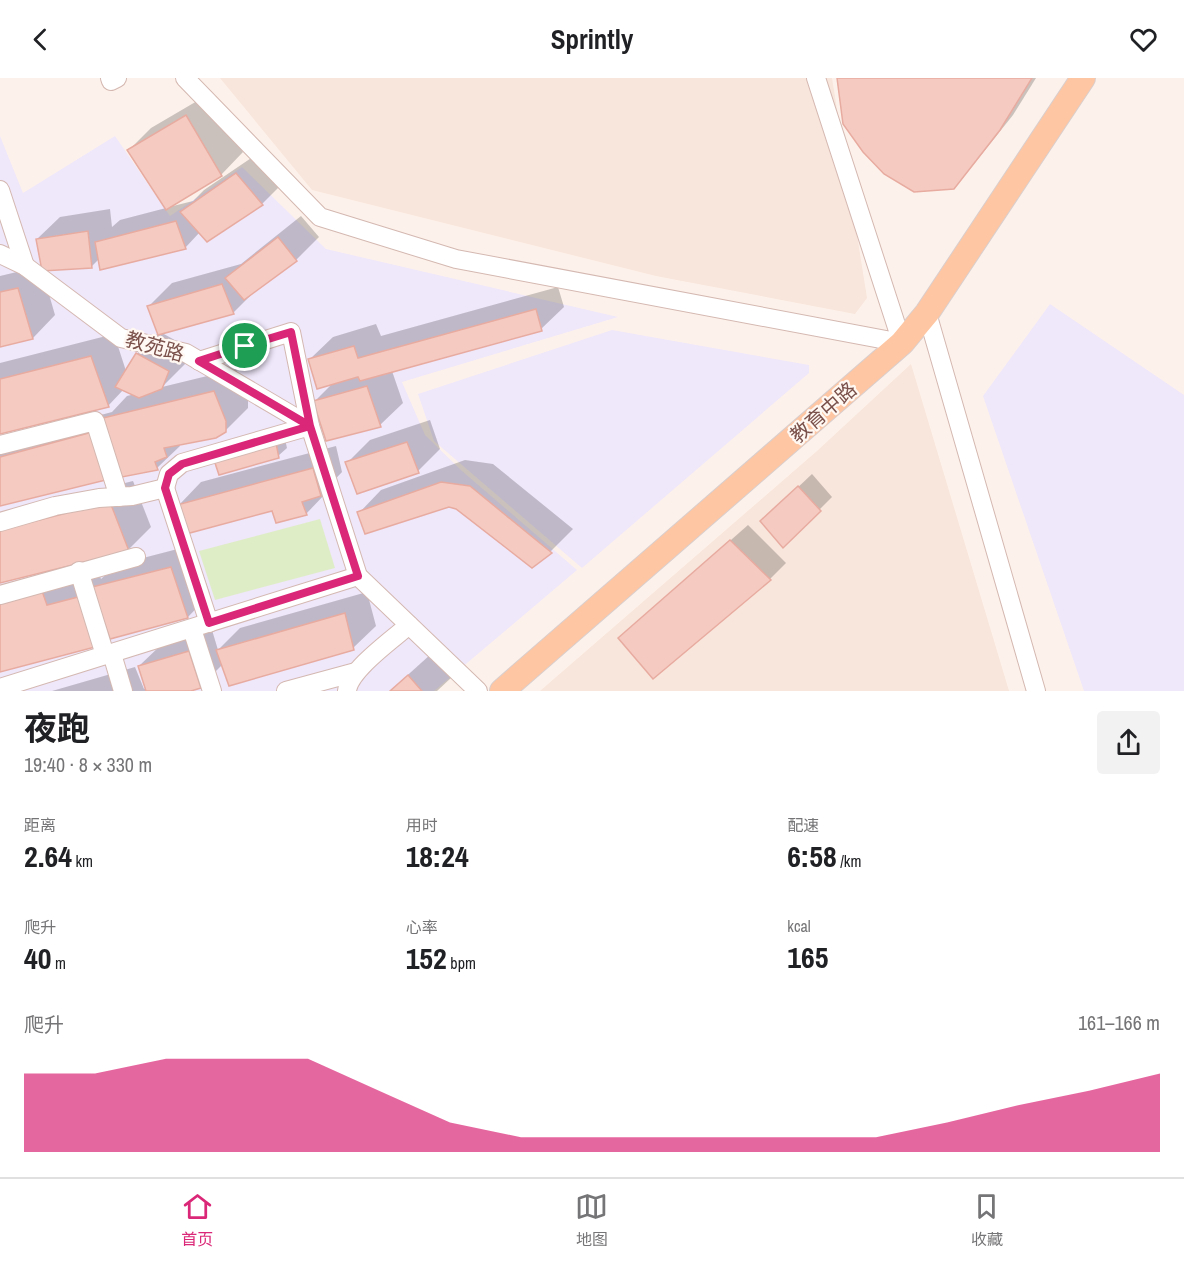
<!DOCTYPE html>
<html lang="zh">
<head>
<meta charset="utf-8">
<style>
	body { margin:0; font-family:"Archivo Narrow","Noto Sans SC",sans-serif; background:#f2f2f2; color:#202124; height:100vh; display:flex; flex-direction:column; font-size:22px; white-space:nowrap }
	* { box-sizing:border-box; margin:0 }
	p { font-size:20px; color:#757577 }
	.icon { flex:none; width:33px; height:33px; fill:none; stroke:currentColor; stroke-width:2; stroke-linecap:round; stroke-linejoin:round }
	.map { position:relative; height:613px; overflow:hidden }
	.sheet { display:flex; flex-direction:column; background:#fff; flex:1 }
	.sheet>* { flex:none }
	.pin { position:absolute; display:grid; place-items:center; width:51px; height:51px; color:#fff; margin:-26px; border:3px solid #fff; border-radius:50%; box-shadow:0 2px 6px #0007 }
	.round { display:grid; place-items:center; flex:none; width:63px; height:63px; border-radius:6px; background:#f2f2f2 }
	.headline { display:flex; align-items:center; justify-content:space-between; height:102px; padding:0 24px }
	h1 { font-size:33px; font-weight:700; line-height:45px }
	.figures { display:grid; grid-template-columns:repeat(3,1fr); gap:9px; height:102px; padding:6px 24px }
	.figures div { display:grid; align-content:center }
	.figures b { font-size:30px; font-weight:700 }
	.figures small { font-size:16px; font-weight:400 }
	.figures p { font-size:16px }
	.chart { height:168px; padding:12px 24px }
	.chart p { display:flex; justify-content:space-between }
	.chart svg { width:100%; height:108px; margin-top:6px; fill:#db2777; opacity:.7 }
	header { display:flex; justify-content:space-between; align-items:center; height:78px; padding:0 24px; background:#fff; font-size:27px; font-weight:700 }
	.tabs { display:flex; justify-content:space-around; align-items:center; height:84px; border-top:2px solid #e0e0e0; background:#fff; font-size:16px; color:#757577 }
	.tabs a { display:grid; justify-items:center; gap:3px }
	.tabs .selected { color:#db2777 }
	.map>svg:first-child { display:block }
	.residential { fill:#f8e5db }
	.education { fill:#efe7fa }
	.green { fill:#dfedc7 }
	.shadow { fill:#0003 }
	.building { fill:#f4cac1; stroke:#e8aba0; stroke-width:1.5 }
	.lines { fill:none; stroke-linecap:round; stroke-linejoin:round }
	.minor-casing { stroke:#d4b8b1; stroke-width:20 }
	.major-casing { stroke:#dacecd; stroke-width:26 }
	.minor { stroke:#fff; stroke-width:18 }
	.major { stroke:#fec6a2; stroke-width:24 }
	.route-casing { stroke:#fff; stroke-width:12 }
	.route { stroke:#db2777; stroke-width:8 }
	.labels { text-anchor:middle; dominant-baseline:central; stroke-width:4.5; stroke-linejoin:round; paint-order:stroke }
	.street-label { font-size:20px; fill:#7b514b; stroke:#fff7f2 }
</style>
</head>
<body>
<header><svg class="icon" aria-label="back" viewBox="0 0 24 24"><path d="M15 5l-7 7 7 7"/></svg>Sprintly<svg class="icon" aria-label="heart" viewBox="0 0 24 24"><path d="M12 20l-8-8c-3-5 5-10 8-4 3-6 11-1 8 4z"/></svg></header>
<div class="map">
<svg width="1184" height="613" viewBox="0 0 1184 613">
	<rect width="100%" height="100%" fill="#fdf2eb"/>
	<g class="residential">
		<path d="M 220,0 L 832,0 L 867,220 L 855,236 L 656,198 L 312,112 Z"/>
		<path d="M 911,286 L 1009,613 L 540,613 L 817,373 Z"/>
	</g>
	<g class="education">
		<path d="M 0,58 L 23,115 L 115,58 L 170,138 L 242,89 L 326,171 L 618,239 L 402,304 L 425,357 L 462,393 L 577,492 L 434,613 L 0,613 Z"/>
		<path d="M 1050,226 L 1184,317 L 1184,613 L 1084,613 L 983,318 Z"/>
		<path d="M 612,252 L 809,287 L 809,295 L 582,490 L 434,363 L 418,316 Z"/>
	</g>
	<path class="green" d="M 320,441 L 335,490 L 215,522 L 199,473 Z"/>
	<g class="shadow">
		<path d="M 838,0 L 1036,0 L 1013,37 L 966,96 L 953,109 Z"/>
		<path d="M 209,16 L 243,74 L 221,97 L 169,129 L 193,123 L 204,112 L 260,74 L 285,103 L 262,126 L 207,162 L 200,154 L 185,170 L 100,180 L 91,189 L 42,192 L 55,237 L 33,260 L 0,268 L 0,198 L 42,188 L 37,161 L 60,139 L 110,131 L 112,149 L 120,142 L 166,130 L 129,72 L 151,50 Z"/>
		<path d="M 301,138 L 319,159 L 296,182 L 256,212 L 233,235 L 162,255 L 191,271 L 185,286 L 162,309 L 236,291 L 248,320 L 248,330 L 225,353 L 179,366 L 180,368 L 157,390 L 0,427 L 0,364 L 112,334 L 127,318 L 135,316 L 124,311 L 108,328 L 0,354 L 0,285 L 114,256 L 126,293 L 137,276 L 159,254 L 149,228 L 172,205 L 241,186 Z"/>
		<path d="M 558,209 L 564,229 L 541,251 L 392,293 L 403,325 L 380,347 L 315,323 L 333,305 L 310,281 L 333,259 L 376,246 L 381,258 Z"/>
		<path d="M 430,342 L 440,371 L 418,393 L 347,385 L 370,362 Z"/>
		<path d="M 284,357 L 287,370 L 278,378 L 220,395 Z"/>
		<path d="M 336,368 L 342,394 L 327,410 L 328,413 L 306,436 L 273,431 L 179,427 L 201,404 Z"/>
		<path d="M 465,382 L 493,386 L 573,451 L 551,473 L 532,488 L 456,430 L 449,428 L 359,435 L 381,412 Z"/>
		<path d="M 812,396 L 832,419 L 783,468 L 775,431 Z"/>
		<path d="M 133,403 L 151,449 L 129,471 L 0,503 L 0,436 Z"/>
		<path d="M 748,447 L 786,485 L 770,501 L 620,560 Z"/>
		<path d="M 193,467 L 210,516 L 188,539 L 111,559 L 109,553 L 94,568 L 0,593 L 0,509 L 100,498 L 101,501 L 116,487 Z"/>
		<path d="M 367,514 L 376,548 L 353,570 L 223,586 L 200,609 L 185,613 L 52,613 L 135,589 L 144,611 L 146,610 L 139,588 L 162,566 L 212,552 L 218,572 L 240,550 Z"/>
		<path d="M 431,576 L 452,599 L 437,613 L 390,613 Z"/>
	</g>
	<g class="building">
		<path d="M 837,0 L 1032,0 L 1000,52 L 954,111 L 914,114 L 884,96 L 863,74 L 843,46 Z"/>
		<path d="M 186,37 L 222,98 L 166,132 L 127,72 Z"/>
		<path d="M 236,95 L 263,127 L 207,164 L 180,134 Z"/>
		<path d="M 176,143 L 186,171 L 100,192 L 95,164 Z"/>
		<path d="M 88,153 L 92,190 L 42,193 L 36,161 Z"/>
		<path d="M 278,159 L 297,183 L 244,222 L 225,200 Z"/>
		<path d="M 222,206 L 234,236 L 158,257 L 147,228 Z"/>
		<path d="M 18,210 L 33,261 L 0,269 L 0,214 Z"/>
		<path d="M 536,231 L 542,253 L 360,303 L 358,299 L 317,311 L 308,281 L 354,268 L 358,280 Z"/>
		<path d="M 136,275 L 169,293 L 162,311 L 139,320 L 115,309 Z"/>
		<path d="M 91,278 L 109,329 L 0,356 L 0,301 Z"/>
		<path d="M 367,308 L 381,349 L 326,363 L 313,323 Z"/>
		<path d="M 214,313 L 226,343 L 226,354 L 216,360 L 164,370 L 167,379 L 155,384 L 158,392 L 122,399 L 103,340 Z"/>
		<path d="M 96,353 L 110,401 L 0,428 L 0,379 Z"/>
		<path d="M 407,364 L 419,395 L 357,416 L 345,384 Z"/>
		<path d="M 276,365 L 279,380 L 219,397 L 214,382 Z"/>
		<path d="M 313,390 L 321,418 L 302,424 L 307,437 L 276,445 L 272,433 L 186,456 L 177,427 Z"/>
		<path d="M 441,404 L 470,408 L 552,475 L 532,490 L 456,431 L 449,429 L 365,456 L 357,434 Z"/>
		<path d="M 798,408 L 821,433 L 783,470 L 760,443 Z"/>
		<path d="M 110,424 L 129,473 L 0,505 L 0,452 Z"/>
		<path d="M 730,462 L 771,502 L 653,601 L 618,560 Z"/>
		<path d="M 171,489 L 188,540 L 110,561 L 92,509 Z"/>
		<path d="M 42,513 L 47,527 L 78,519 L 95,569 L 0,594 L 0,525 Z"/>
		<path d="M 345,535 L 354,572 L 229,608 L 216,572 Z"/>
		<path d="M 189,573 L 201,610 L 191,613 L 146,613 L 138,588 Z"/>
		<path d="M 408,597 L 422,613 L 390,613 Z"/>
	</g>
	<g class="lines">
		<g class="minor-casing">
			<g id="minor">
				<path d="M 110,0 L 111,3 L 117,0"/>
				<path d="M 185,0 L 320,139 L 456,181 L 902,265 L 816,0"/>
				<path d="M 0,112 L 25,188"/>
				<path d="M 0,176 L 25,188 L 121,260 L 186,275 L 310,348 L 358,498 L 478,613"/>
				<path d="M 927,235 L 1036,613"/>
				<path d="M 0,367 L 95,343 L 119,419"/>
				<path d="M 165,410 L 209,545"/>
				<path d="M 0,444 L 55,428 L 99,420 L 132,418 L 165,410 L 169,396 L 182,385 L 310,348 L 291,254 L 199,283"/>
				<path d="M 79,493 L 105,577"/>
				<path d="M 0,517 L 136,479"/>
				<path d="M 192,551 L 212,613"/>
				<path d="M 112,576 L 123,613"/>
				<path d="M 0,610 L 358,498"/>
				<path d="M 286,613 L 356,594"/>
				<path d="M 347,613 C 349,592 393,561 409,547"/>
			</g>
		</g>
		<g class="major-casing">
			<path id="major" d="M 502,613 L 902,265 L 927,235 L 1083,0"/>
		</g>
		<use href="#minor" class="minor"/>
		<use href="#major" class="major"/>
	</g>
	<g class="lines">
		<g class="route-casing">
			<path id="route" d="M 245,268 L 291,254 L 310,348 L 182,386 L 169,396 L 165,410 L 209,545 L 358,498 L 310,348 L 199,283 L 245,268"/>
		</g>
		<use href="#route" class="route"/>
	</g>
	<g class="labels">
		<g class="street-label">
			<text transform="translate(155 268) rotate(16)">教苑路</text>
			<text transform="translate(823 334) rotate(-41)">教育中路</text>
		</g>
	</g>
</svg>
<div class="pin" style="left:245px;top:268px;background:#1e9e55"><svg class="icon" aria-label="arrive" viewBox="0 0 24 24"><path d="M6 21V4h12l-3 4 3 4H6"/></svg></div>
</div>
<section class="sheet">
<div class="headline"><div><h1>夜跑</h1><p>19:40 · 8 × 330 m</p></div><a class="round"><svg class="icon" aria-label="share" viewBox="0 0 24 24"><path d="M12 15V3M7 8l5-5 5 5M5 13v7h14v-7"/></svg></a></div>
<div class="figures">
<div><p>距离</p><b>2.64<small> km</small></b></div>
<div><p>用时</p><b>18:24</b></div>
<div><p>配速</p><b>6:58<small> /km</small></b></div>
</div>
<div class="figures">
<div><p>爬升</p><b>40<small> m</small></b></div>
<div><p>心率</p><b>152<small> bpm</small></b></div>
<div><p>kcal</p><b>165</b></div>
</div>
<div class="chart"><p><span>爬升</span>161–166 m</p>
<svg viewBox="0 0 160 44" preserveAspectRatio="none"><path d="M0 44V12L10 12L20 6L30 6L40 6L50 19L60 32L70 38L80 38L90 38L100 38L110 38L120 38L130 32L140 25L150 19L160 12V44z"/></svg>
</div>
</section>
<nav class="tabs">
<a class="selected"><svg class="icon" aria-label="home" viewBox="0 0 24 24"><path d="M3 11l9-7 9 7M6 9v11h12V9"/></svg>首页</a>
<a><svg class="icon" aria-label="map" viewBox="0 0 24 24"><path d="M3 6l6-2 6 2 6-2v14l-6 2-6-2-6 2zM9 4v14M15 6v14"/></svg>地图</a>
<a><svg class="icon" aria-label="saved" viewBox="0 0 24 24"><path d="M7 4h10v16l-5-4-5 4z"/></svg>收藏</a>
</nav>
</body>
</html>
